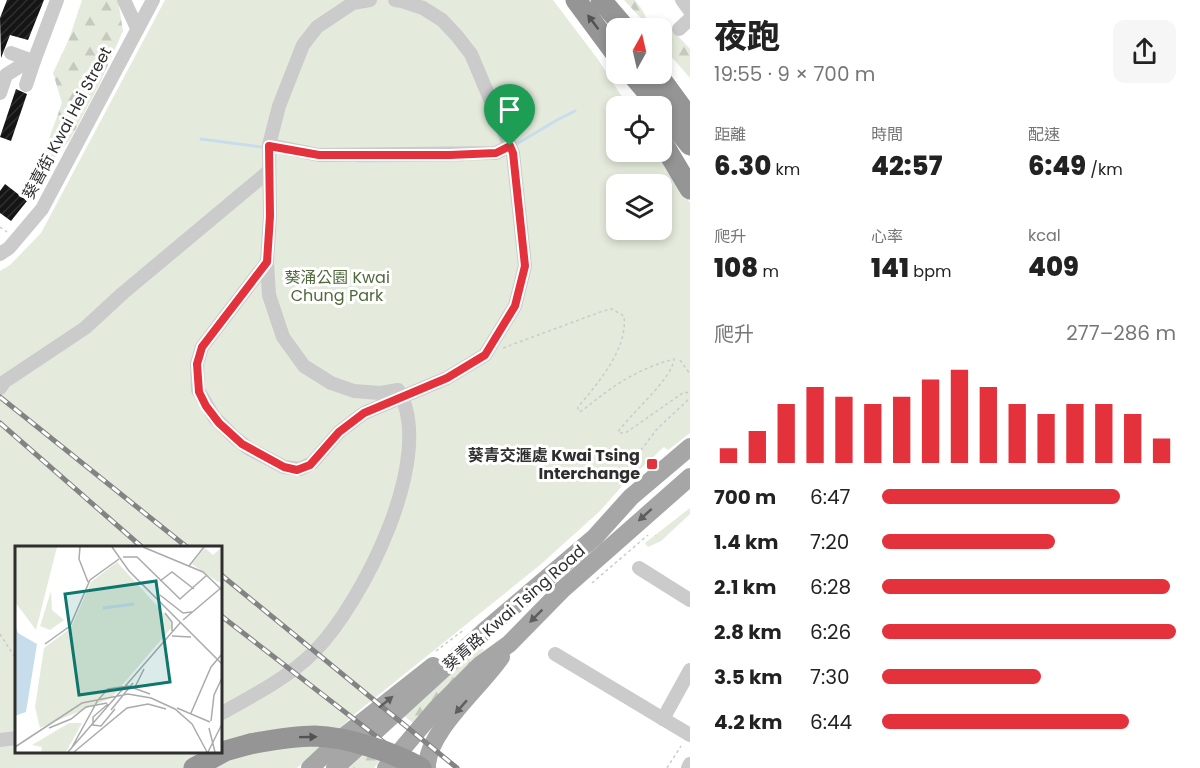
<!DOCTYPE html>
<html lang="zh-TW">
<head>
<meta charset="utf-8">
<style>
	body { margin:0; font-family:Poppins,"Noto Sans TC",sans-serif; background:#f6f6f6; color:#222; height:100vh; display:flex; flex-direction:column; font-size:22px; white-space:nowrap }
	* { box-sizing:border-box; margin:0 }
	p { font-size:20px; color:#767676 }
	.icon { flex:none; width:33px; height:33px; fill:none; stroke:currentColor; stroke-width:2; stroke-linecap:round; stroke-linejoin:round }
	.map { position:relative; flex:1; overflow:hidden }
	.panel { display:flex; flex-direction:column; background:#fff; width:510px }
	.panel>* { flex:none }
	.needle { width:39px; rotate:8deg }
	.tools { position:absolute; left:606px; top:18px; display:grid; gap:12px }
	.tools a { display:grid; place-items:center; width:66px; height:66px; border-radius:12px; background:#fff; box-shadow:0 3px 9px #0003; font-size:30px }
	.pin { position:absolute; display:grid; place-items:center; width:51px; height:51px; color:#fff; margin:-62px -26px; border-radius:50% 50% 50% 0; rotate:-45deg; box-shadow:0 0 6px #0007 }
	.pin .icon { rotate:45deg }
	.round { display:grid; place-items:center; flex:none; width:63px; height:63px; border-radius:12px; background:#f6f6f6 }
	.summary { display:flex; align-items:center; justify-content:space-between; height:102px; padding:0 24px }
	h1 { font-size:33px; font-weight:800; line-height:45px }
	.metrics { display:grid; grid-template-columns:repeat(3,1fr); gap:9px; height:102px; padding:6px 24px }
	.metrics div { display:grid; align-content:center }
	.metrics b { font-size:26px; font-weight:800 }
	.metrics small { font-size:16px; font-weight:400 }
	.metrics p { font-size:16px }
	.chart { height:168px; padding:12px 24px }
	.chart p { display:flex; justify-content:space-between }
	.chart svg { width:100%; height:108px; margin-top:6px; stroke:#e3323c; stroke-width:6 }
	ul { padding:0 24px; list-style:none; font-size:20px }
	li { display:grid; grid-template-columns:96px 72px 1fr; align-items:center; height:45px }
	li i { height:15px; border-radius:8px; background:#e3323c }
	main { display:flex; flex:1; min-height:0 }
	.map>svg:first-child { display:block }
	.forest { fill:url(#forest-firs) }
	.park { fill:#e4ebdc; fill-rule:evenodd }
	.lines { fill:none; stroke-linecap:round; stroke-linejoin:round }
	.stream { stroke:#c8ddeb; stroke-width:3 }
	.building { fill:url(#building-hatch) }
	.path { stroke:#cbcbcb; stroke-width:1.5; stroke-dasharray:3 3; stroke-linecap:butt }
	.minor { stroke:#cbcbcb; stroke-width:14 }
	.major { stroke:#a6a6a6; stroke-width:18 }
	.highway { stroke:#959595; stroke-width:21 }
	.rail-casing { stroke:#838383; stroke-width:5 }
	.rail { stroke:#fff; stroke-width:3; stroke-dasharray:9; stroke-linecap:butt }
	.highway-bridge { stroke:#959595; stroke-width:21 }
	.oneway { fill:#525252 }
	.oneway2 { fill:#5e5e5e }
	.route-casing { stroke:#fff; stroke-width:12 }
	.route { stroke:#e3323c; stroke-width:8 }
	.poi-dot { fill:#e3323c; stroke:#fff; stroke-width:2 }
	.labels { text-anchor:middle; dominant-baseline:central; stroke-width:6; stroke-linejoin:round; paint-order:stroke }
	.street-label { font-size:16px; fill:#2e2e2e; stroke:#fff }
	.park-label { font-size:16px; fill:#50693c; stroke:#fff }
	.poi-label { font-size:16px; font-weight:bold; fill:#2e2e2e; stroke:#fff; text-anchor:end }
	.inset-river { fill:none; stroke:#c8ddeb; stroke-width:3 }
	.inset-road { fill:none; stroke:#ababab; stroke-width:1.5 }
	.view { fill:#0f766e; fill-opacity:0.15; stroke:#0f766e; stroke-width:3 }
	.inset-edge { fill:none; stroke:#2e2e2e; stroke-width:3 }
</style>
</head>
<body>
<main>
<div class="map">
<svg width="690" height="768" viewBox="0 0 690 768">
	<defs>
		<pattern id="forest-firs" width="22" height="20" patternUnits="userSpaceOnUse" patternTransform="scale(1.5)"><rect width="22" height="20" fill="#e4ebdc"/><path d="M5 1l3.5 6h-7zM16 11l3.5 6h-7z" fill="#c4cabd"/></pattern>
		<pattern id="building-hatch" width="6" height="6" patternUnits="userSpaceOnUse" patternTransform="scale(1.5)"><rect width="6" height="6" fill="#151515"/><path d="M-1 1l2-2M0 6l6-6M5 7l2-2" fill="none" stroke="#2f2f2f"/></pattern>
	</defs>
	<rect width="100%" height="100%" fill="#fff"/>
	<g class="forest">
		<path d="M 82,0 L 118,0 L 123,31 L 100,83 L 70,140 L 33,182 L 62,103 L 53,73 L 69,39 Z"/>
		<path d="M 624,0 L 635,0 L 643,11 L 650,28 Z"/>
		<path d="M 667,24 L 690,49 L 690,78 L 663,47 L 662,30 Z"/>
		<path d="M 690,508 L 690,514 L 661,541 L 648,547 L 645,543 Z"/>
		<path d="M 481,647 L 484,650 L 413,723 L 403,715 Z"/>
		<path d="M 367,750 L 385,754 L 374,768 L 349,768 Z"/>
	</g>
	<path class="park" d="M 165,0 L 553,0 L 597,58 L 628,106 L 616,106 L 616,152 L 657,152 L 690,203 L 690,433 L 668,450 L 664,447 L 623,485 L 600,511 L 540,565 L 356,713 L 297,768 L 0,768 L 0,271 L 10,265 L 41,233 ZM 616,184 L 662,184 L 662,230 L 616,230 ZM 16,548 L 220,548 L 220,752 L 16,752 Z"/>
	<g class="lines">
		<g class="stream">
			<path d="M 201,139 L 261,147"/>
			<path d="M 515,145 L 557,120 L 575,111"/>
			<path d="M 358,161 L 463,160"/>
		</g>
	</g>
	<g class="building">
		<path d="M 7,0 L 44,0 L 28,40 L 10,35 L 1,58 L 0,18 Z"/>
		<path d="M 16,89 L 27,94 L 11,141 L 0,137 Z"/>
		<path d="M 5,184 L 27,201 L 11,221 L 0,213 L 0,191 Z"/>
	</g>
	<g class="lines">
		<g class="path">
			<path d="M 0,227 L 7,232"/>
			<path d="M 503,348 L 603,311 L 612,309 L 624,316 C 628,349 598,383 578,407 L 578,411 L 582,411 C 612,386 637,369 674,359 C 673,378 631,413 618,432 L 621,433 L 627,432 L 684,392 L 690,393"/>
			<path d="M 680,360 L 690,374"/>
			<path d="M 627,483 L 621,476 L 657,429 L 690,398"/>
			<path d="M 592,583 L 648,535"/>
			<path d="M 0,634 L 16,659"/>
			<path d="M 436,651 L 465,629"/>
			<path d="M 667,768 L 681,746"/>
		</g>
		<g class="minor">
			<path d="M 124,0 L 137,28"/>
			<path d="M 682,0 L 690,11"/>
			<path d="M 679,29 L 690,19"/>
			<path d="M 11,53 L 30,60"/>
			<path d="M 26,85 L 34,61"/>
			<path d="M 0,93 L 6,75 L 30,60 L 34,61 L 57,0"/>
			<path d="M 269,145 L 319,155 L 496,153 L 510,146"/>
			<path d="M 0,254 L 9,248 L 42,209 L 153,0"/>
			<path d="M 267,262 L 202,347 L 197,364 L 198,390 L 214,417 L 234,437 L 248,448 L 284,467 L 300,469 L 312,463 L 339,432 L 364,413 L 447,378 L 485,355 L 515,306 L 525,266 L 513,153 L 471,54 L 457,36 L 442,20 L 423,8 L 402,1 L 395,0"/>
			<path d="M 0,388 L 4,382 L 85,328 L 123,293 L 269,171"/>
			<path d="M 639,568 L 690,600"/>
			<path d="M 555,654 L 690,735"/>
			<path d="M 220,714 C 254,695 288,678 315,651 C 362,603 438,455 398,390 L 380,393 L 354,391 L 331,383 L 304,366 L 283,337 L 269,295 L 267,262 L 270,216 L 269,145 L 279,106 L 303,45 L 317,27 L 353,3 L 370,0"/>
			<path d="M 663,719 L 690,670"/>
			<path d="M 0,740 L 16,738"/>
			<path d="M 688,768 L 690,764"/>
		</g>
		<g class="major">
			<path d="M 310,768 L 343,737 L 433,666"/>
			<path d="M 335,768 L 488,628 L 595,537 L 631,497 L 690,447"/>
			<path d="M 386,768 L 436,709 L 480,665 L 509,644 L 563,589 L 690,477"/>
			<path d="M 427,768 C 426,732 480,688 501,657"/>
		</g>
		<g class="highway">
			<path d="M 576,0 L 616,54"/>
			<path d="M 601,0 L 625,28"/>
			<path d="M 632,74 L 659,106"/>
			<path d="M 657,74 L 690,119"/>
			<path d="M 662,110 L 690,145"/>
			<path d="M 662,142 L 690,189"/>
			<path d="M 194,768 L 225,751 L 250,744"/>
		</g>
		<g class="rail-casing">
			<g id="rail">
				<path d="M 0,397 L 188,548"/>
				<path d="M 0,423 L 143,548"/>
				<path d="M 220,574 L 457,768"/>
				<path d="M 220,615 L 417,768"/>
			</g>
		</g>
		<use href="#rail" class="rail"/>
		<path class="highway-bridge" d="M 250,744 C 272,740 293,736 315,736 C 347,737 393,752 421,768"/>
	</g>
	<defs><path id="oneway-solid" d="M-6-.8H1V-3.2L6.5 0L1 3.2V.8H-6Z" transform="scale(1.5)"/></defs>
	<g class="oneway">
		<use href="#oneway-solid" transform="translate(593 22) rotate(-127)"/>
		<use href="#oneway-solid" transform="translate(308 737) rotate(-1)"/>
	</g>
	<g class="oneway2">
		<use href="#oneway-solid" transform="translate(645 515) rotate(138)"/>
		<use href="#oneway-solid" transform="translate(536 616) rotate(135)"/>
		<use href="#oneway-solid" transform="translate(386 702) rotate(-39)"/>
		<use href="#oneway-solid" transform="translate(461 707) rotate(131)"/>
	</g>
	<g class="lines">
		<g class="route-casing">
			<path id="route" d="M 269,146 L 319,155 L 450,155 L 496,153 L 510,146 L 513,153 L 525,266 L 515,306 L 485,355 L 447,378 L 364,413 L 339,432 L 310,465 L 297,470 L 284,467 L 242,444 L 219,423 L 206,406 L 199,392 L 197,364 L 202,347 L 267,262 L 270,216 Z"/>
		</g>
		<use href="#route" class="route"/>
	</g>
	<rect class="poi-dot" x="646" y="458" width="12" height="12" rx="3"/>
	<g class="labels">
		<g class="street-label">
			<text transform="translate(67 123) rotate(-62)">葵喜街 Kwai Hei Street</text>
			<text transform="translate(514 608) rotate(-41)">葵青路 Kwai Tsing Road</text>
		</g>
		<g class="park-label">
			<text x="337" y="277">葵涌公園 Kwai<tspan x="337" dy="18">Chung Park</tspan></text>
		</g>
		<g class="poi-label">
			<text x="640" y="455">葵青交滙處 Kwai Tsing<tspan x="640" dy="18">Interchange</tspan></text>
		</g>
	</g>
	<g transform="translate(15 546)">
		<rect width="207" height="207" fill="#fff"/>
		<path d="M 36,45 L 37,64 L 49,74 L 35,84 L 25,80 ZM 54,177 L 67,177 L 51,206 L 26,206 L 27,201 L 17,199 Z" fill="#e4ebdc"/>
		<path d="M 0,1 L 42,1 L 21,84 L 0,56 Z" fill="#e4ebdc"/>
		<path d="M 207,1 L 207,36 L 203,36 L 177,18 L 190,2 L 198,9 ZM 102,16 L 155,74 L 157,81 L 96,152 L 25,182 L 20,161 L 29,102 L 56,82 L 76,36 Z" fill="#e4ebdc"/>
		<path d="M 0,79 L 3,87 L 22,98 L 11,166 L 0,170 Z" fill="#c8ddeb"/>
		<path class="inset-river" d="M 88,62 L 119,58"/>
		<path class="inset-road" d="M 65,1 L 64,13 L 73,36M 97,1 L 114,25 L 207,118M 128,1 L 188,26 L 207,44M 108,11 L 122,11 L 165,53 L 192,29M 174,20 L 189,1M 145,35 L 157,26 L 179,43M 145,49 L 168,67 L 177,66M 150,67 L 157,76 L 157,85M 168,74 L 207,41M 157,90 L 176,91M 30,98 L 55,80 L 75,34 L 104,13M 120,141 L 129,123M 93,158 L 78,171 L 78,179 L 86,180 L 100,163M 162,162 L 195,176M 96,164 L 118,137M 176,167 L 196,121 L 207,108M 196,175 L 199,149 L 207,132M 34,182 L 56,173 L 71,161 L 92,157M 194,182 L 200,206M 0,201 L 67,157 L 113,148 L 136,152 L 160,163 L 177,178 L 192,206M 56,203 L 83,154 L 93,143 L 113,140 L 135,148M 53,206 L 165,77M 59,206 L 112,162 L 133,158 L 151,163M 193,206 L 207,178"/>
		<path class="view" d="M 141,35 L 155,136 L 64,149 L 50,48 Z"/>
		<rect width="207" height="207" class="inset-edge"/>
	</g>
</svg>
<div class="tools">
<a><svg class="needle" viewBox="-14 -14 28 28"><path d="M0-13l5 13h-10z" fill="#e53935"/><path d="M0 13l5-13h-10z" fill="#767676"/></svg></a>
<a><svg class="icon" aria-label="locate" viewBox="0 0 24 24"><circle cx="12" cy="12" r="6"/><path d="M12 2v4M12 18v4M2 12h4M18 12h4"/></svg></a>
<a><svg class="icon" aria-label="layers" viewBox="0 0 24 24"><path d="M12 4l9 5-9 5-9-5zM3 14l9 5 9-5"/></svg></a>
</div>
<div class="pin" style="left:510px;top:146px;background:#1e9e55"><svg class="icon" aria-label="arrive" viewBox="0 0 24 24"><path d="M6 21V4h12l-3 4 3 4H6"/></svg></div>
</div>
<section class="panel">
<div class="summary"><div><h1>夜跑</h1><p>19:55 · 9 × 700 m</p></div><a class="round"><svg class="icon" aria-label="share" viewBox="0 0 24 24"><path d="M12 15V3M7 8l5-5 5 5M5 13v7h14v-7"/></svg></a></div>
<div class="metrics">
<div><p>距離</p><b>6.30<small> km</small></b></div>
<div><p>時間</p><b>42:57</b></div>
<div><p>配速</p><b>6:49<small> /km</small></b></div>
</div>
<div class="metrics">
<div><p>爬升</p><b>108<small> m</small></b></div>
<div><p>心率</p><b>141<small> bpm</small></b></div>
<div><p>kcal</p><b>409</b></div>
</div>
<div class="chart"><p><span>爬升</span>277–286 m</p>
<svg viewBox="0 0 160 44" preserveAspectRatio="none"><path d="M5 44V38M15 44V31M25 44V20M35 44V13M45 44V17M55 44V20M65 44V17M75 44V10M85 44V6M95 44V13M105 44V20M115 44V24M125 44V20M135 44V20M145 44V24M155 44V34"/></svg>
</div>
<ul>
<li><b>700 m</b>6:47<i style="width:81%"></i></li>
<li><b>1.4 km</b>7:20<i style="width:59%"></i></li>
<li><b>2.1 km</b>6:28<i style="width:98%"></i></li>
<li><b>2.8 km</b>6:26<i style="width:100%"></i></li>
<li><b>3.5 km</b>7:30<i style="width:54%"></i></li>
<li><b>4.2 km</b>6:44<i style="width:84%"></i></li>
</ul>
</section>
</main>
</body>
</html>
